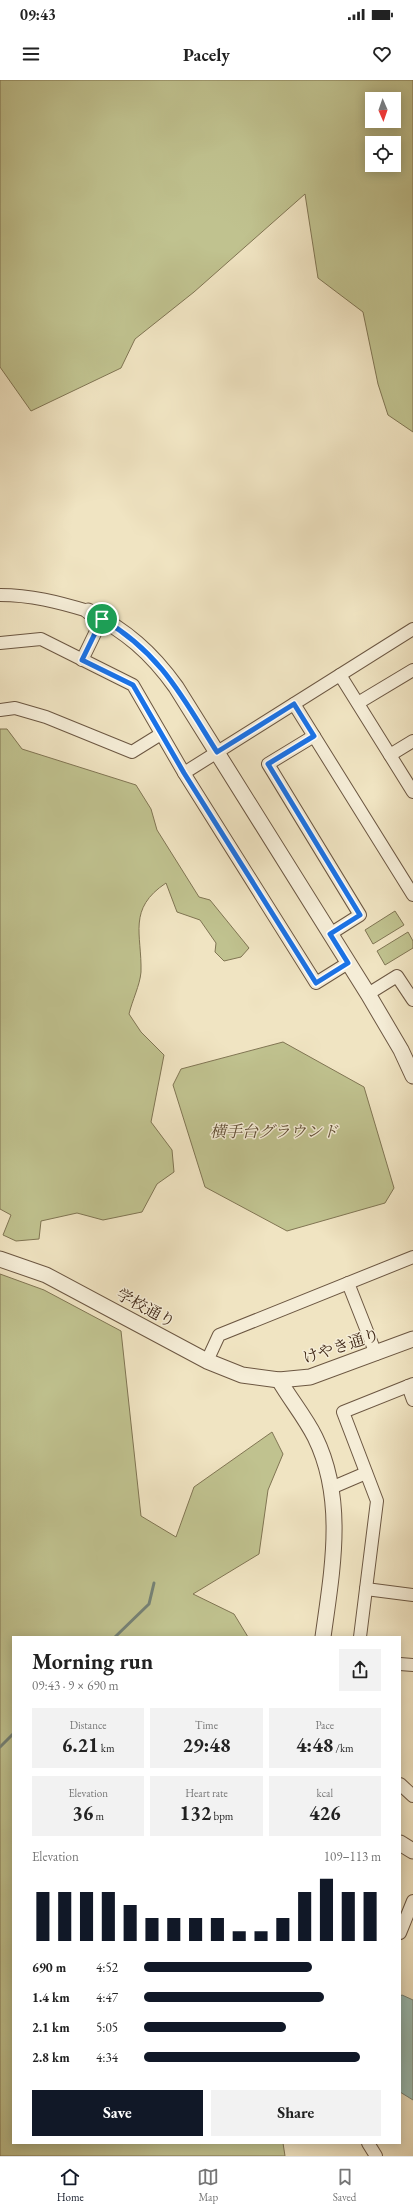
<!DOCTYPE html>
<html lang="en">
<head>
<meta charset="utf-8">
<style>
	body { margin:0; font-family:"EB Garamond","Noto Serif JP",serif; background:#f2f2f2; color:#222; height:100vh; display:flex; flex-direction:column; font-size:15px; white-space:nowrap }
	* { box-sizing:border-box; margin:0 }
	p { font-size:13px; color:#767676 }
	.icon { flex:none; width:22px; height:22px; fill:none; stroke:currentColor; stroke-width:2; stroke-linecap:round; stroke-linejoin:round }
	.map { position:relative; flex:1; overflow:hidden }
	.details { position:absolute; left:12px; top:1556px; width:389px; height:508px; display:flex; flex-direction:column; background:#fff; border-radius:0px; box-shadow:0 2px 10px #0003 }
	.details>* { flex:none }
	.needle { width:26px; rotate:178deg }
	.fabs { position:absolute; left:365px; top:12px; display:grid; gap:8px }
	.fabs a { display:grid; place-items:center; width:36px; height:36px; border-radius:0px; background:#fff; box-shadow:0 2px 10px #0003; font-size:20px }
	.pin { position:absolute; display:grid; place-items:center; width:34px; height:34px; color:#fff; margin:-17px; border:2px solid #fff; border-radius:50%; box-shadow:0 1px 4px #0007 }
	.round { display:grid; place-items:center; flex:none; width:42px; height:42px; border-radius:0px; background:#f2f2f2 }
	.head { display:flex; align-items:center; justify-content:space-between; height:68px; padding:0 20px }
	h1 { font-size:22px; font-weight:700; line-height:30px }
	.metrics { display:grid; grid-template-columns:repeat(3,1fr); gap:6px; height:68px; padding:4px 20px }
	.metrics div { display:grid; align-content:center; border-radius:0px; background:#f2f2f2; text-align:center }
	.metrics b { font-size:20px; font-weight:700 }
	.metrics small { font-size:11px; font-weight:400 }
	.metrics p { font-size:11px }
	.chart { height:112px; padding:8px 20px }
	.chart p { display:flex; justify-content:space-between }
	.chart svg { width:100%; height:72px; margin-top:4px; stroke:#111827; stroke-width:6 }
	.button { display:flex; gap:8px; margin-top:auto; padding:8px 20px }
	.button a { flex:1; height:46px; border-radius:0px; background:#111827; color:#fff; font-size:16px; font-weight:700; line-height:46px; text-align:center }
	.button a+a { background:#f2f2f2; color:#222 }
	ul { padding:0 20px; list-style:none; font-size:13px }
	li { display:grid; grid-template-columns:64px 48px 1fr; align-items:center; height:30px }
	li i { height:10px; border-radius:5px; background:#111827 }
	.status { display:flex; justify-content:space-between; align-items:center; height:28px; padding:0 20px; background:#fff; direction:ltr }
	.status svg { height:11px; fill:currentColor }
	header { display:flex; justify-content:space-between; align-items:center; height:52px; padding:0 20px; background:#fff; font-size:18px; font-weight:700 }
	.tab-bar { display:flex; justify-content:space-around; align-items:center; height:56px; border-top:1px solid #e0e0e0; background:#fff; font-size:11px; color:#767676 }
	.tab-bar a { display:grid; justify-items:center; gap:2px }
	.tab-bar .active { color:#111827 }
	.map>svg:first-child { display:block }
	.green { fill:#c0c28f; stroke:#807553; fill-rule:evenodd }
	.water { fill:#9abeb5; stroke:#768276 }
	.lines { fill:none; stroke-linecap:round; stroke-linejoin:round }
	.stream { stroke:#768276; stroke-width:3 }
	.minor-casing { stroke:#6c5742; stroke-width:14 }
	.tertiary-casing { stroke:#6c5742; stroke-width:17 }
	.minor { stroke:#f5edd7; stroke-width:12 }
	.tertiary { stroke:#f5edd7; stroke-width:15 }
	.route-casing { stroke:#fff; stroke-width:8 }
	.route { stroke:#1a73e8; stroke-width:5 }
	.labels { text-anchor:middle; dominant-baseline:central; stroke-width:3; stroke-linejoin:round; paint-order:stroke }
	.park-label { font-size:16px; font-style:italic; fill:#604e35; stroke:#f5edd7 }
	.street-label { font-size:16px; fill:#402817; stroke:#f5edd7 }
</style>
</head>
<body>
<div class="status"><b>09:43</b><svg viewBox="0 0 49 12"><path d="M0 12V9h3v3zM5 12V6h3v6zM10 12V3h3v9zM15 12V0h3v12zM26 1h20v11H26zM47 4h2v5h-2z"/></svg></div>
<header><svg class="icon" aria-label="menu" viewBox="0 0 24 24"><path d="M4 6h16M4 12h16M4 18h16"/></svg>Pacely<svg class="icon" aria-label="heart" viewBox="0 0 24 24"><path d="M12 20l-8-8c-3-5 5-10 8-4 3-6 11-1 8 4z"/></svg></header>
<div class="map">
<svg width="413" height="2076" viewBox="0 0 413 2076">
	<rect width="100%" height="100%" fill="#f0e4c2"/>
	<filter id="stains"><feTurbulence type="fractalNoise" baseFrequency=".005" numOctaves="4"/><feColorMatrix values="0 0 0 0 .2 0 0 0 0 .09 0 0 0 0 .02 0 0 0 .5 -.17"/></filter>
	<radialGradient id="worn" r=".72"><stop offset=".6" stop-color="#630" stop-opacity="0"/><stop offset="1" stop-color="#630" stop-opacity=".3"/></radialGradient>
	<g class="green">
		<path d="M 0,0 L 413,0 L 413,352 L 388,335 L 378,304 L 363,232 L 318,198 L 305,114 L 194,212 L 135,259 L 121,288 L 31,331 L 0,287 ZM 372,19 L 394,19 L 394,41 L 372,41 ZM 372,63 L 394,63 L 394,85 L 372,85 Z"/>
		<path d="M 0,649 L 7,649 L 22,669 L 136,705 L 151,729 L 157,750 L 199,817 L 210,820 L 249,868 L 241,877 L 224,881 L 215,872 L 216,863 L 200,840 L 177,832 L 166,803 C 127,829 142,854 141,892 C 140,905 132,921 129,934 L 141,952 L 164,975 L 151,1042 L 172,1070 L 174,1092 L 157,1104 L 142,1132 L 103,1140 L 77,1133 L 41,1141 L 39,1159 L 16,1161 L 3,1155 L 11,1135 L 0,1129 Z"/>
		<path d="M 395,831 L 404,845 L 373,864 L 365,850 Z"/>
		<path d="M 408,852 L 413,861 L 413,868 L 385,885 L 377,871 Z"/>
		<path d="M 283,962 L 364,1007 L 394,1108 L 385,1123 L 287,1151 L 205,1107 L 173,1005 L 181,989 Z"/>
		<path d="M 0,1194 L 44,1210 L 121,1251 L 141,1436 L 176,1457 L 194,1407 L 272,1352 L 283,1374 L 268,1410 L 259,1474 L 193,1514 L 234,1534 L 248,1557 L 13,1557 L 13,2063 L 283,2063 L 285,2076 L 0,2076 Z"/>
	</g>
	<path class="water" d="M 402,1915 L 413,1920 L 413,2020 L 400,2012 L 400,1916 Z"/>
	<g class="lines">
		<g class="stream">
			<path d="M 115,1557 L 149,1524 L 154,1503"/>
			<path d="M 0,1667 L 13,1654"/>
		</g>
		<g class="minor-casing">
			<g id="minor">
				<path d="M 0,515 C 31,515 58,522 88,531"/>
				<path d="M 0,563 L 41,559 L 133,605 L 184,693 L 316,903 L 348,883"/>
				<path d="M 82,580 L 102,539"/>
				<path d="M 340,595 L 413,712"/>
				<path d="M 358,623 L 413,590"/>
				<path d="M 294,624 L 413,815"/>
				<path d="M 0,630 L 15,628 L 46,637 L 132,672 L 161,654"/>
				<path d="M 314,656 L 268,684 L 360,835 L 330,854"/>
				<path d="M 390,675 L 413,661"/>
				<path d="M 184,693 L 413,549"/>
				<path d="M 368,914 L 397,896 L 413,920"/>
				<path d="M 348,1203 L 376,1274"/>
				<path d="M 207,1281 L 219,1255 L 413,1177"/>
				<path d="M 408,1306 L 413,1320"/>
				<path d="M 331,1408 L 366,1393"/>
				<path d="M 366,1509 L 413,1515"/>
				<path d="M 360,1557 L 377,1421 L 343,1332 L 413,1304"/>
				<path d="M 400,1584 L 413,1585"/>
				<path d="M 400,1704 L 413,1716"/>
				<path d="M 400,1853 L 413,1821"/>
				<path d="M 368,2063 L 376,2076"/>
			</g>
		</g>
		<g class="tertiary-casing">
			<g id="tertiary">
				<path d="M 88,531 C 126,551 151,572 176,607 L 368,914 L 401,970 L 413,996"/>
				<path d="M 0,1179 L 46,1195 L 207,1281 L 242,1295 L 279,1300 L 310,1297 L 413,1259"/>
				<path d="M 279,1300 C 290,1319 305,1337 315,1357 C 346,1420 332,1491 323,1557"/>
				<path d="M 400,1763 L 413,1771"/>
			</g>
		</g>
		<use href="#minor" class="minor"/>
		<use href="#tertiary" class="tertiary"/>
	</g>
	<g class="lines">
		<g class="route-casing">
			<path id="route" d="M 102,539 C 160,572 183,618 217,672 L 294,624 L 314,656 L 268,684 L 360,835 L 330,854 L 348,883 L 316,903 L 184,693 L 133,605 L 82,580 Z"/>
		</g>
		<use href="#route" class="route"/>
	</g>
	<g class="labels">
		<g class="park-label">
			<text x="274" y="1051">横手台グラウンド</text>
		</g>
		<g class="street-label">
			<text transform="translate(146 1228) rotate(28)">学校通り</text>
			<text transform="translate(341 1266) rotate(-18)">けやき通り</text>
		</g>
	</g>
	<rect width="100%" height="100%" filter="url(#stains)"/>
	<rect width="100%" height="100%" fill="url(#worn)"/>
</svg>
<div class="fabs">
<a><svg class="needle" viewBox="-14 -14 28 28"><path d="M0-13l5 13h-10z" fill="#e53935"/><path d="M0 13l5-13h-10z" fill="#767676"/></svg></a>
<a><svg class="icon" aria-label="locate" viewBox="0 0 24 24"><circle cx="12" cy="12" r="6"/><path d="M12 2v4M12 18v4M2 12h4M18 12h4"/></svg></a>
</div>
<div class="pin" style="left:102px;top:539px;background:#1e9e55"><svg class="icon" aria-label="arrive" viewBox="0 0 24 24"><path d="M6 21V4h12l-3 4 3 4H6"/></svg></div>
<section class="details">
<div class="head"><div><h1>Morning run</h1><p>09:43 · 9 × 690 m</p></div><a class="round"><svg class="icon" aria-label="share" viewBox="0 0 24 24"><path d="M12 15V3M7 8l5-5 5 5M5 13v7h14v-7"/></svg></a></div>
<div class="metrics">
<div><p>Distance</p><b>6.21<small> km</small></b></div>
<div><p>Time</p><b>29:48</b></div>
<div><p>Pace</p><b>4:48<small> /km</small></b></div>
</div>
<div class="metrics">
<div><p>Elevation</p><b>36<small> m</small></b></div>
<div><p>Heart rate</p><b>132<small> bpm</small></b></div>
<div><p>kcal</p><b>426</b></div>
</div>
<div class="chart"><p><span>Elevation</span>109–113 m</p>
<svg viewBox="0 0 160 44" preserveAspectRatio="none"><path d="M5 44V14M15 44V14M25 44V14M35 44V14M45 44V22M55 44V30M65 44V30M75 44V30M85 44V30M95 44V38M105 44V38M115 44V30M125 44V14M135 44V6M145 44V14M155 44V14"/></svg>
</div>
<ul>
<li><b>690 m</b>4:52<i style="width:71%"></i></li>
<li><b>1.4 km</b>4:47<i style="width:76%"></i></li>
<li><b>2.1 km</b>5:05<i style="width:60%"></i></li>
<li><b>2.8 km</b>4:34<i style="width:91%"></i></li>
</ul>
<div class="button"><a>Save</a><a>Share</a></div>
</section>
</div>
<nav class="tab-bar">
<a class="active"><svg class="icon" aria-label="home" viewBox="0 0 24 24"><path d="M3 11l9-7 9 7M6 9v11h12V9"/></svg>Home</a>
<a><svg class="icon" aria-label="map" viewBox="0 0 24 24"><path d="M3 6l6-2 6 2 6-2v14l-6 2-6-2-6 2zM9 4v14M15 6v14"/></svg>Map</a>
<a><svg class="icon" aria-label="saved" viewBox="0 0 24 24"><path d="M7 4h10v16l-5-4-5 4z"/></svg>Saved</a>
</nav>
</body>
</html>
